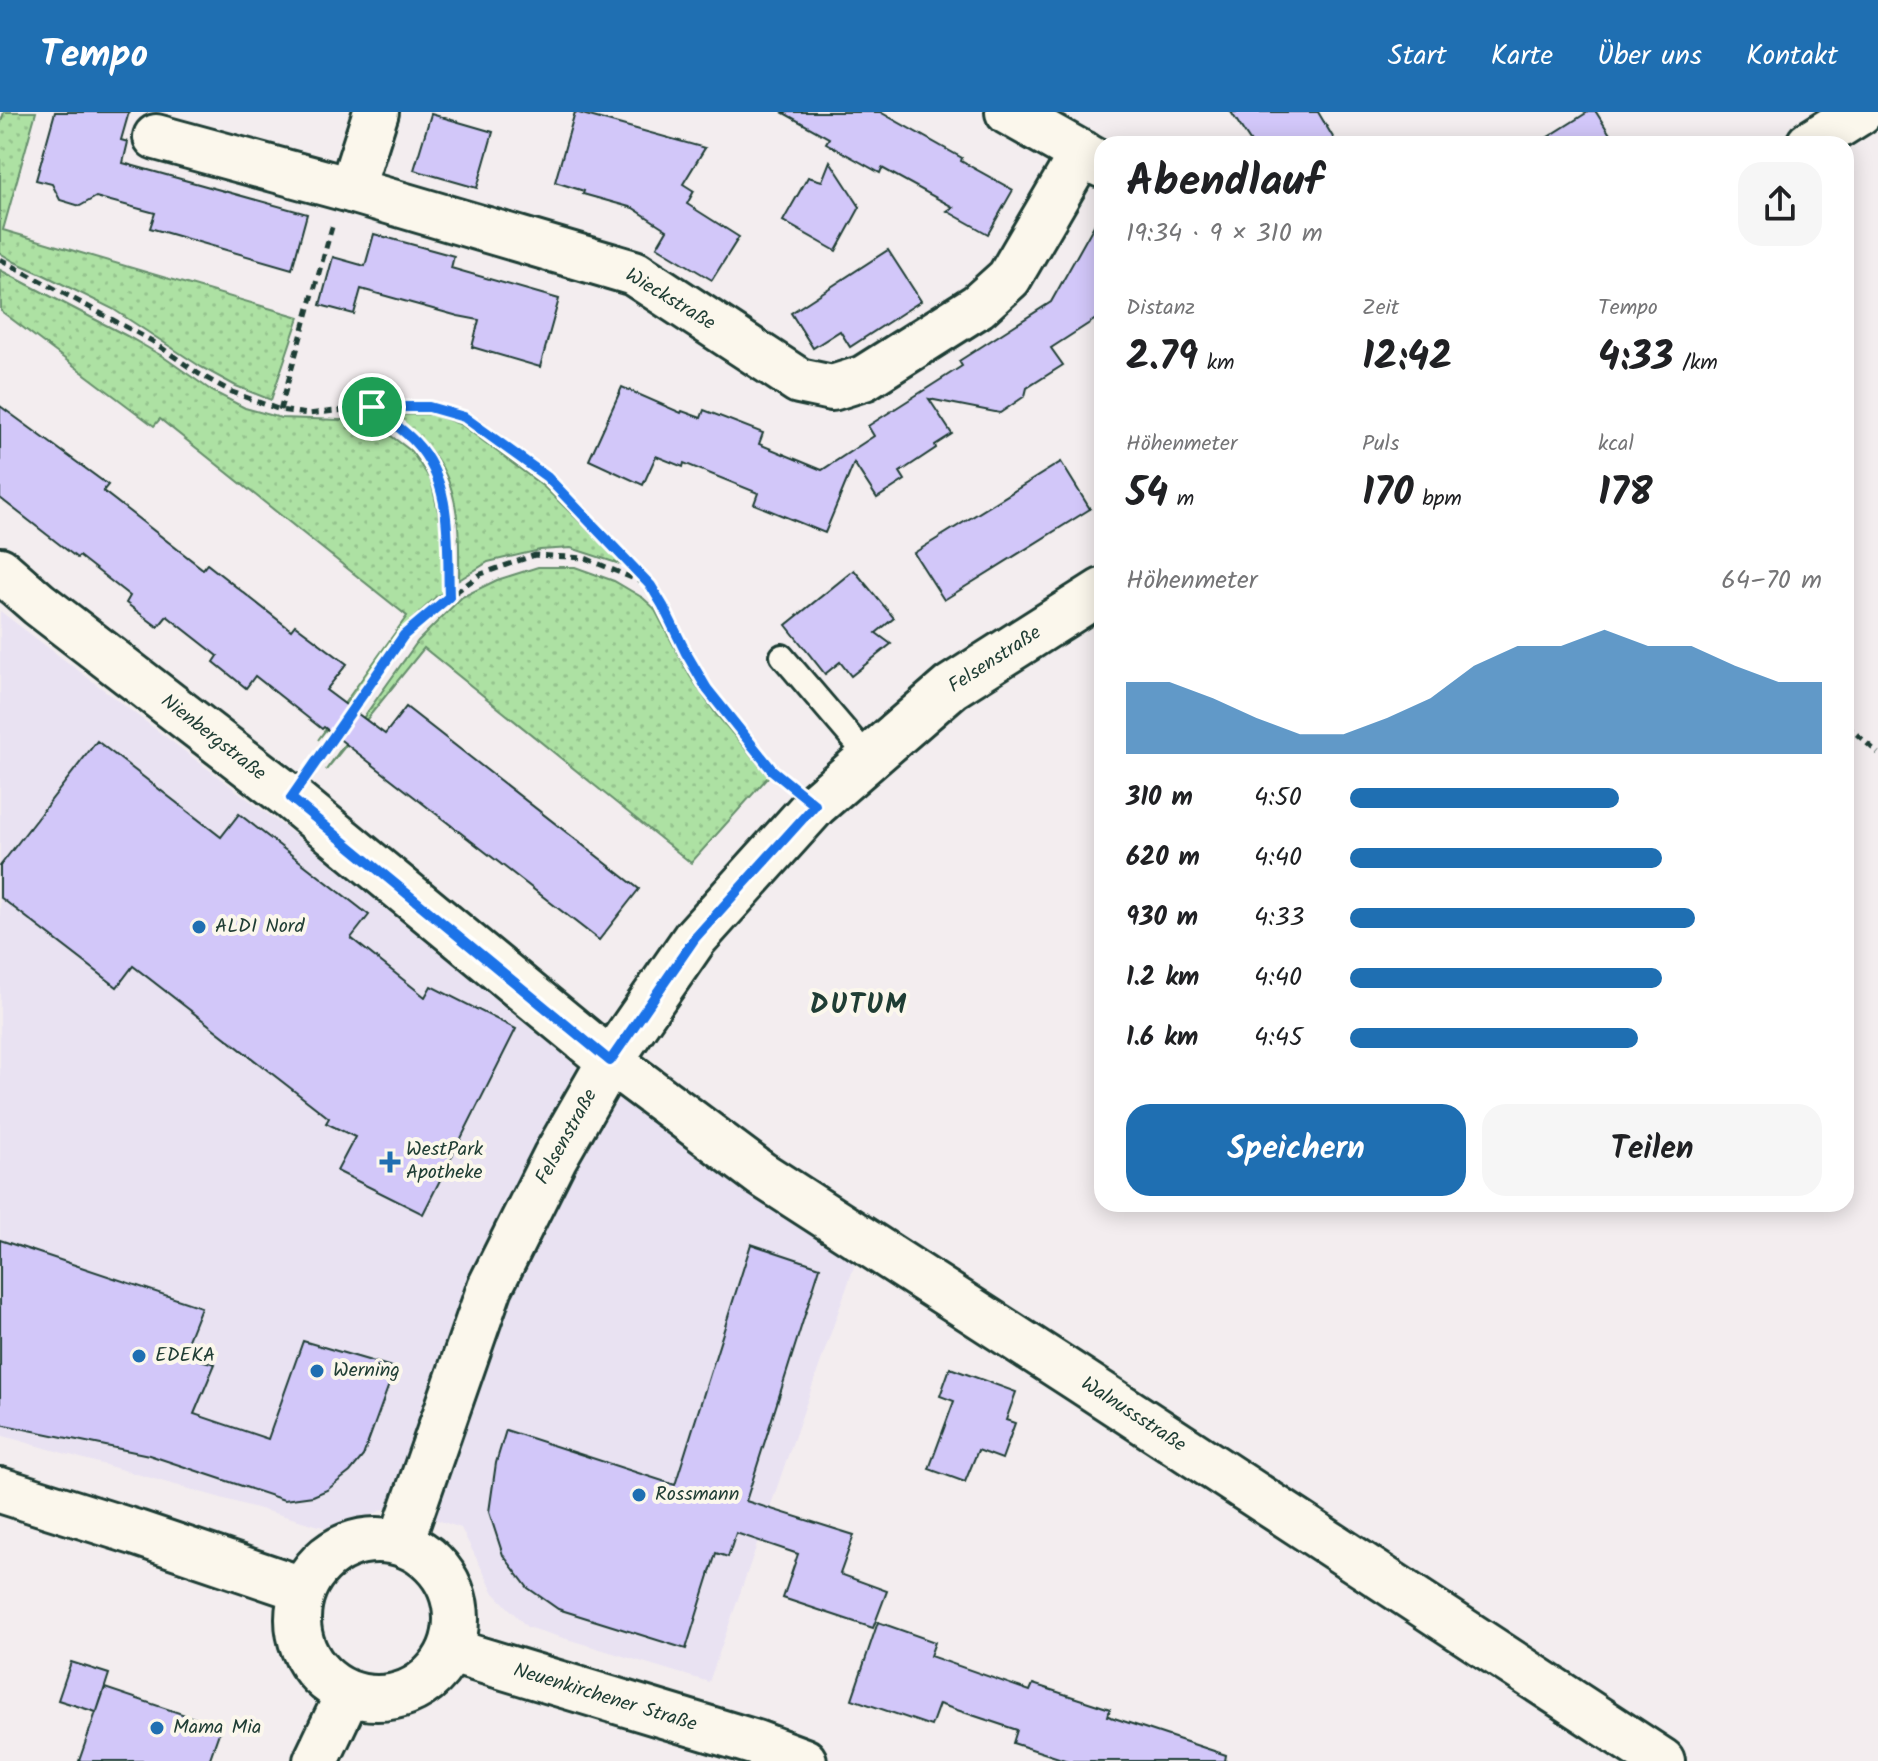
<!DOCTYPE html>
<html lang="de">
<head>
<meta charset="utf-8">
<style>
	body { margin:0; font-family:Kalam,sans-serif; background:#f6f6f6; color:#202124; height:100vh; display:flex; flex-direction:column; font-size:30px; white-space:nowrap }
	* { box-sizing:border-box; margin:0 }
	p { font-size:26px; color:#757577 }
	.icon { flex:none; width:44px; height:44px; fill:none; stroke:currentColor; stroke-width:2; stroke-linecap:round; stroke-linejoin:round }
	.map { position:relative; flex:1; overflow:hidden }
	.drawer { position:absolute; left:1094px; top:24px; width:760px; height:1076px; display:flex; flex-direction:column; background:#fff; border-radius:24px; box-shadow:0 4px 20px #0003 }
	.drawer>* { flex:none }
	.pin { position:absolute; display:grid; place-items:center; width:68px; height:68px; color:#fff; margin:-34px; border:4px solid #fff; border-radius:50%; box-shadow:0 2px 8px #0007 }
	.round { display:grid; place-items:center; flex:none; width:84px; height:84px; border-radius:24px; background:#f6f6f6 }
	.summary { display:flex; align-items:center; justify-content:space-between; height:136px; padding:0 32px }
	h1 { font-size:44px; font-weight:800; line-height:60px }
	.stats { display:grid; grid-template-columns:repeat(3,1fr); gap:12px; height:136px; padding:8px 32px }
	.stats div { display:grid; align-content:center }
	.stats b { font-size:40px; font-weight:800 }
	.stats small { font-size:22px; font-weight:400 }
	.stats p { font-size:22px }
	.chart { height:224px; padding:16px 32px }
	.chart p { display:flex; justify-content:space-between }
	.chart svg { width:100%; height:144px; margin-top:8px; fill:#1f6fb2; opacity:.7 }
	.primary-button { display:flex; gap:16px; margin-top:auto; padding:16px 32px }
	.primary-button a { flex:1; height:92px; border-radius:24px; background:#1f6fb2; color:#fff; font-size:32px; font-weight:800; line-height:92px; text-align:center }
	.primary-button a+a { background:#f6f6f6; color:#202124 }
	ul { padding:0 32px; list-style:none; font-size:26px }
	li { display:grid; grid-template-columns:128px 96px 1fr; align-items:center; height:60px }
	li i { height:20px; border-radius:10px; background:#1f6fb2 }
	header { display:flex; align-items:center; gap:48px; box-sizing:border-box; height:112px; padding:0 40px; background:#1f6fb2; color:#fff }
	header strong { font-size:38px }
	nav { display:flex; gap:44px; margin-inline-start:auto; font-size:28px }
	.map>svg:first-child { display:block }
	.built { fill:#e9e2f2 }
	.grass { fill:url(#grass-dots); stroke:#668f6c; stroke-width:2 }
	.building { fill:#d2c7f9; stroke:#1f3d34; stroke-width:2 }
	.lines { fill:none; stroke-linecap:round; stroke-linejoin:round }
	.service-casing { stroke:#1f3d34; stroke-width:28 }
	.minor-casing { stroke:#1f3d34; stroke-width:50 }
	.tertiary-casing { stroke:#1f3d34; stroke-width:50 }
	.path { stroke:#1f3d34; stroke-width:5; stroke-dasharray:8 6; stroke-linecap:butt }
	.service { stroke:#fbf7ec; stroke-width:22 }
	.minor { stroke:#fbf7ec; stroke-width:44 }
	.tertiary { stroke:#fbf7ec; stroke-width:44 }
	.route-casing { stroke:#fff; stroke-width:16 }
	.route { stroke:#1a73e8; stroke-width:10 }
	.poi-dot { fill:#1f6fb2; stroke:#fbf7ec; stroke-width:3 }
	.labels { text-anchor:middle; dominant-baseline:central; stroke-width:8; stroke-linejoin:round; paint-order:stroke }
	.street-label { font-size:20px; fill:#1f3d34; stroke:#fbf7ec }
	.poi-label { font-size:20px; fill:#1f3d34; stroke:#fbf7ec; text-anchor:start }
	.district-label { font-size:28px; font-weight:bold; letter-spacing:2px; fill:#1f3d34; stroke:#fbf7ec }
</style>
</head>
<body>
<header>
<strong>Tempo</strong>
<nav><a>Start</a><a>Karte</a><a>Über uns</a><a>Kontakt</a></nav>
</header>
<div class="map">
<svg width="1878" height="1649" viewBox="0 0 1878 1649">
	<defs>
		<pattern id="grass-dots" width="8" height="8" patternUnits="userSpaceOnUse" patternTransform="scale(2)"><rect width="8" height="8" fill="#ade1a3"/><path d="M2 2h.1M6 6h.1" fill="none" stroke="#94c28d" stroke-width="1.8" stroke-linecap="round"/></pattern>
	</defs>
	<rect width="100%" height="100%" fill="#f3edef"/>
	<filter id="ink" filterUnits="userSpaceOnUse"><feTurbulence type="fractalNoise" baseFrequency=".0125" numOctaves="2"/><feDisplacementMap in="SourceGraphic" scale="16" xChannelSelector="R" yChannelSelector="G"/><feConvolveMatrix kernelMatrix="1 2 1 2 8 2 1 2 1" color-interpolation-filters="sRGB"/></filter>
	<g filter="url(#ink)">
		<path class="built" d="M 0,499 L 578,938 L 857,1146 L 709,1570 L 527,1515 L 494,1481 L 461,1416 L 393,1393 L 337,1419 L 0,1323 Z"/>
		<g class="grass">
			<path d="M 4,0 L 36,0 L 3,118 L 299,205 L 271,288 L 236,274 L 201,255 L 113,197 L 44,163 L 15,150 L 0,141 L 0,13 Z"/>
			<path d="M 0,158 L 127,224 L 162,244 L 212,279 L 245,296 L 281,306 L 371,309 L 411,339 L 431,368 L 440,408 L 444,435 L 444,480 L 437,484 L 413,507 L 318,628 L 407,504 L 160,307 L 154,314 L 1,199 Z"/>
			<path d="M 433,302 L 462,313 L 544,375 L 626,454 L 571,436 L 540,438 L 488,450 L 459,468 C 460,392 458,349 390,303 Z"/>
			<path d="M 538,455 L 575,455 L 614,469 L 643,486 L 654,496 L 690,564 L 716,602 L 769,664 L 691,751 L 424,536 L 326,658 L 418,529 L 462,485 L 497,468 Z"/>
		</g>
		<g class="building">
			<path d="M 55,0 L 129,0 L 121,28 L 128,30 L 123,51 L 307,102 L 292,157 L 150,116 L 155,101 L 96,85 L 80,94 L 60,88 L 52,72 L 36,68 Z"/>
			<path d="M 575,0 L 705,36 L 683,72 L 694,79 L 687,92 L 739,125 L 712,168 L 657,135 L 667,118 L 633,96 L 583,82 L 584,79 L 555,70 Z"/>
			<path d="M 782,0 L 880,0 L 962,46 L 961,49 L 1013,78 L 988,122 L 947,99 L 953,95 L 882,56 L 880,61 L 826,31 L 829,26 Z"/>
			<path d="M 1231,0 L 1318,0 L 1337,32 L 1252,32 Z"/>
			<path d="M 1588,0 L 1596,0 L 1616,32 L 1537,32 Z"/>
			<path d="M 431,2 L 493,20 L 477,76 L 414,58 Z"/>
			<path d="M 830,49 L 860,95 L 836,139 L 783,109 L 808,65 L 822,69 Z"/>
			<path d="M 1102,99 L 1102,203 L 1051,236 L 1063,253 L 1027,276 L 1025,284 L 1000,301 L 929,287 L 952,322 L 935,333 L 936,336 L 900,360 L 905,368 L 877,386 L 854,351 L 825,421 L 754,392 L 758,381 L 684,351 L 683,355 L 656,344 L 643,373 L 589,348 L 622,275 L 681,301 L 682,299 L 701,306 L 704,298 L 763,321 L 759,332 L 822,358 L 874,324 L 868,314 L 962,254 L 959,249 L 1051,190 Z"/>
			<path d="M 374,122 L 454,144 L 451,156 L 559,187 L 540,255 L 472,235 L 479,208 L 458,204 L 361,177 L 354,202 L 320,193 L 333,145 L 365,154 Z"/>
			<path d="M 888,138 L 921,189 L 850,235 L 840,219 L 813,236 L 791,201 Z"/>
			<path d="M 0,294 L 108,373 L 103,379 L 203,457 L 207,452 L 291,518 L 295,513 L 347,552 L 326,578 L 385,622 L 406,595 L 639,777 L 599,828 L 324,615 L 322,617 L 255,564 L 246,576 L 214,550 L 218,544 L 167,504 L 158,515 L 126,491 L 130,484 L 79,444 L 77,446 L 0,386 Z"/>
			<path d="M 1061,350 L 1090,397 L 944,488 L 914,441 Z"/>
			<path d="M 854,458 L 894,506 L 876,521 L 891,532 L 851,564 L 840,550 L 825,562 L 786,513 Z"/>
			<path d="M 97,629 L 221,725 L 239,702 L 369,803 L 351,826 L 425,885 L 431,874 L 516,917 L 423,1102 L 337,1059 L 355,1025 L 326,1011 L 329,1006 L 133,854 L 117,875 L 0,785 L 0,754 Z"/>
			<path d="M 0,1128 L 201,1195 L 182,1243 L 215,1252 L 194,1302 L 268,1327 L 303,1229 L 395,1256 L 363,1344 L 350,1360 L 327,1378 L 313,1384 L 284,1388 L 149,1343 L 0,1312 Z"/>
			<path d="M 751,1132 L 820,1155 L 746,1389 L 854,1423 L 840,1462 L 887,1479 L 873,1516 L 783,1486 L 798,1442 L 736,1421 L 728,1445 L 716,1441 L 686,1537 L 558,1497 L 528,1476 L 503,1443 L 489,1400 L 496,1351 L 506,1318 L 675,1373 Z"/>
			<path d="M 950,1256 L 1016,1280 L 1006,1308 L 1015,1311 L 1002,1347 L 978,1338 L 965,1370 L 929,1357 L 954,1289 L 940,1284 Z"/>
			<path d="M 878,1510 L 935,1530 L 930,1544 L 1030,1579 L 1033,1572 L 1110,1597 L 1108,1604 L 1226,1643 L 1225,1649 L 1068,1649 L 1013,1631 L 1017,1618 L 939,1592 L 931,1614 L 852,1587 Z"/>
			<path d="M 71,1550 L 109,1562 L 97,1599 L 105,1576 L 221,1615 L 209,1649 L 79,1649 L 96,1600 L 58,1588 Z"/>
		</g>
		<g class="lines">
			<g class="service-casing">
				<path id="service" d="M 782,544 L 869,646"/>
			</g>
			<g class="minor-casing">
				<g id="minor">
					<path d="M 1008,0 L 1102,53"/>
					<path d="M 156,25 L 351,78 L 634,161 L 799,269 L 832,276 L 864,266 L 978,194 L 1009,166 L 1082,41"/>
					<path d="M 1809,32 L 1860,0"/>
					<path d="M 351,78 L 376,0"/>
					<path d="M 0,458 L 39,492 L 291,686 L 610,949 L 761,1062 L 1077,1266 L 1662,1649"/>
					<path d="M 401,1430 L 490,1175 L 555,1045 L 610,949 L 695,826 L 815,693 L 951,575 L 1102,479"/>
					<path d="M 316,1649 L 348,1582"/>
				</g>
			</g>
			<g class="tertiary-casing">
				<g id="tertiary">
					<path d="M 0,1378 L 137,1421 L 302,1477"/>
					<circle cx="377" cy="1507" r="79"/>
					<path d="M 451,1539 L 756,1631 L 804,1649"/>
				</g>
			</g>
			<g class="path">
				<path d="M 0,147 L 152,229 L 199,262 L 232,280 L 280,298 L 308,302 L 372,295 L 429,295 L 464,305 L 547,365 L 651,474 C 671,506 685,542 705,574 C 724,604 750,631 772,658 L 783,667"/>
				<path d="M 373,296 C 387,307 404,318 416,331 C 454,372 447,433 449,485"/>
				<path d="M 280,298 L 332,115"/>
				<path d="M 1846,613 L 1878,641"/>
				<path d="M 314,652 L 404,523 L 449,485 L 481,462 L 535,443 L 585,446 L 646,472"/>
			</g>
			<use href="#service" class="service"/>
			<use href="#minor" class="minor"/>
			<use href="#tertiary" class="tertiary"/>
		</g>
	</g>
	<g class="lines" filter="url(#ink)">
		<g class="route-casing">
			<path id="route" d="M 372,295 L 429,295 L 464,305 L 547,365 L 651,474 L 663,494 L 686,541 L 707,577 L 772,658 L 815,693 L 695,826 L 610,949 L 291,686 L 404,523 L 449,485 C 447,433 454,371 415,330 C 403,317 386,306 372,295 Z"/>
		</g>
		<use href="#route" class="route"/>
	</g>
	<g class="poi-dot">
		<circle cx="199" cy="815" r="8"/>
		<path d="M386 1038h8v8h8v8h-8v8h-8v-8h-8v-8h8z"/>
		<circle cx="139" cy="1244" r="8"/>
		<circle cx="317" cy="1259" r="8"/>
		<circle cx="639" cy="1383" r="8"/>
		<circle cx="157" cy="1616" r="8"/>
	</g>
	<g class="labels">
		<g class="street-label">
			<text transform="translate(670 188) rotate(31)">Wieckstraße</text>
			<text transform="translate(995 548) rotate(-33)">Felsenstraße</text>
			<text transform="translate(213 626) rotate(38)">Nienbergstraße</text>
			<text transform="translate(567 1025) rotate(-61)">Felsenstraße</text>
			<text transform="translate(1133 1303) rotate(33)">Walnussstraße</text>
			<text transform="translate(605 1586) rotate(17)">Neuenkirchener Straße</text>
		</g>
		<g class="poi-label">
			<text x="215" y="815">ALDI Nord</text>
			<text x="406" y="1038">WestPark<tspan x="406" dy="23">Apotheke</tspan></text>
			<text x="155" y="1244">EDEKA</text>
			<text x="333" y="1259">Werning</text>
			<text x="655" y="1383">Rossmann</text>
			<text x="173" y="1616">Mama Mia</text>
		</g>
		<g class="district-label">
			<text x="859" y="893">DUTUM</text>
		</g>
	</g>
</svg>
<div class="pin" style="left:372px;top:295px;background:#1e9e55"><svg class="icon" aria-label="arrive" viewBox="0 0 24 24"><path d="M6 21V4h12l-3 4 3 4H6"/></svg></div>
<section class="drawer">
<div class="summary"><div><h1>Abendlauf</h1><p>19:34 · 9 × 310 m</p></div><a class="round"><svg class="icon" aria-label="share" viewBox="0 0 24 24"><path d="M12 15V3M7 8l5-5 5 5M5 13v7h14v-7"/></svg></a></div>
<div class="stats">
<div><p>Distanz</p><b>2.79<small> km</small></b></div>
<div><p>Zeit</p><b>12:42</b></div>
<div><p>Tempo</p><b>4:33<small> /km</small></b></div>
</div>
<div class="stats">
<div><p>Höhenmeter</p><b>54<small> m</small></b></div>
<div><p>Puls</p><b>170<small> bpm</small></b></div>
<div><p>kcal</p><b>178</b></div>
</div>
<div class="chart"><p><span>Höhenmeter</span>64–70 m</p>
<svg viewBox="0 0 160 44" preserveAspectRatio="none"><path d="M0 44V22L10 22L20 27L30 33L40 38L50 38L60 33L70 27L80 17L90 11L100 11L110 6L120 11L130 11L140 17L150 22L160 22V44z"/></svg>
</div>
<ul>
<li><b>310 m</b>4:50<i style="width:57%"></i></li>
<li><b>620 m</b>4:40<i style="width:66%"></i></li>
<li><b>930 m</b>4:33<i style="width:73%"></i></li>
<li><b>1.2 km</b>4:40<i style="width:66%"></i></li>
<li><b>1.6 km</b>4:45<i style="width:61%"></i></li>
</ul>
<div class="primary-button"><a>Speichern</a><a>Teilen</a></div>
</section>
</div>
</body>
</html>
